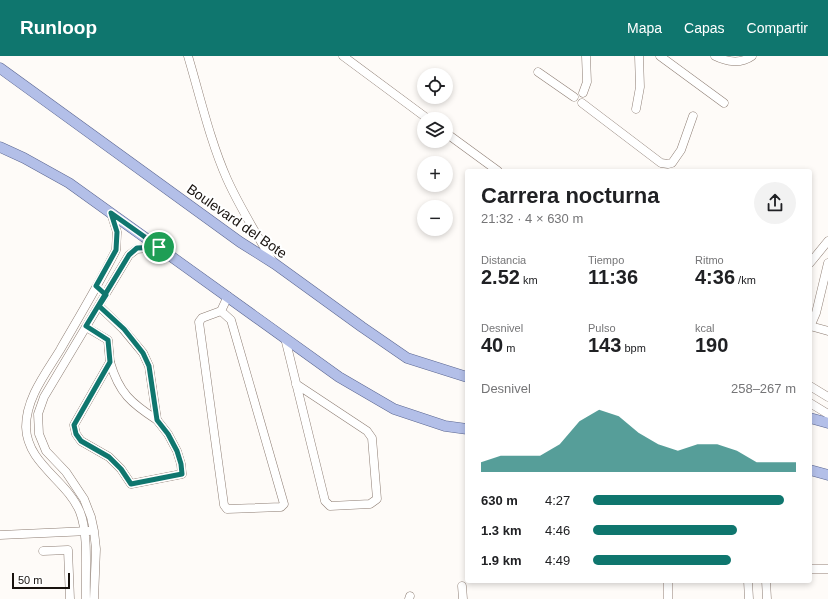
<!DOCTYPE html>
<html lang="es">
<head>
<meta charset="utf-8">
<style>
	body { margin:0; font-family:Arial,sans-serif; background:#f2f2f2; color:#202124; height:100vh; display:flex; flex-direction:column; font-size:15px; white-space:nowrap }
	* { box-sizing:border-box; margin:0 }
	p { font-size:13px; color:#757577 }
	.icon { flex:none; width:22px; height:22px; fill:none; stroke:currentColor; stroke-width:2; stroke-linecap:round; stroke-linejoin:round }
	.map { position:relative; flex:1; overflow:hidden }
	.side { position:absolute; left:465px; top:113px; width:347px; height:414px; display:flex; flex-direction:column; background:#fff; border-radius:4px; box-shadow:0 2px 6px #0003 }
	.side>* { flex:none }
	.buttons { position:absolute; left:417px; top:12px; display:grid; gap:8px }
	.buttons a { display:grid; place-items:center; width:36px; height:36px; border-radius:50%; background:#fff; box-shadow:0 2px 6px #0003; font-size:20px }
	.scale { position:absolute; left:12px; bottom:10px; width:58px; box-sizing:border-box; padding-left:4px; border:2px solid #18120e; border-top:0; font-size:11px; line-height:14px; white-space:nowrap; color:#18120e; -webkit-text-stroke:3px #fff; paint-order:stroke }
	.pin { position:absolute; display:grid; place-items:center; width:34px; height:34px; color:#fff; margin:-17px; border:2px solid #fff; border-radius:50%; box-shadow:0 1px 4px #0007 }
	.round { display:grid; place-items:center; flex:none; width:42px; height:42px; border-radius:21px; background:#f2f2f2 }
	.overview { display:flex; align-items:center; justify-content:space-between; height:68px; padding:0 16px }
	h1 { font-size:22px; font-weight:800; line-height:30px }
	.figures { display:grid; grid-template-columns:repeat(3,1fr); gap:6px; height:68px; padding:4px 16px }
	.figures div { display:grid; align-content:center }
	.figures b { font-size:20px; font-weight:800 }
	.figures small { font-size:11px; font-weight:400 }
	.figures p { font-size:11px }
	.chart { height:112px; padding:8px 16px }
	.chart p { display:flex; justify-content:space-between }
	.chart svg { width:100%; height:72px; margin-top:4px; fill:#0f766e; opacity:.7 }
	ul { padding:0 16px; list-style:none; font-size:13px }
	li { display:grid; grid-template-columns:64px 48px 1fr; align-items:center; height:30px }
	li i { height:10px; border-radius:5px; background:#0f766e }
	header { display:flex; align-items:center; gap:24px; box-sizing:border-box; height:56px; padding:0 20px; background:#0f766e; color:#fff }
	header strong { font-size:19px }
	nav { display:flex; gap:22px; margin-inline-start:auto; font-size:14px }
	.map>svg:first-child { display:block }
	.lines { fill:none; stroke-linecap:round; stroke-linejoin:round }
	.minor-casing { stroke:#8d7d73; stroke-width:9 }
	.major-casing { stroke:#5c6791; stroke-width:11 }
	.minor { stroke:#fff; stroke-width:8 }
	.major { stroke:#b3bfe8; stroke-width:10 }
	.route-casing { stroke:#fff; stroke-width:8 }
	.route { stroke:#0f766e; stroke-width:5 }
	.labels { text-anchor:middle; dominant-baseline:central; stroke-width:4; stroke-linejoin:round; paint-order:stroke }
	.street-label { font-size:14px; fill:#18120e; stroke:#fff }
</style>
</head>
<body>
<header>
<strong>Runloop</strong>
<nav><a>Mapa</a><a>Capas</a><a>Compartir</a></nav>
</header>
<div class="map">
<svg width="828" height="543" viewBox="0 0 828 543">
	<rect width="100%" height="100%" fill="#fefbf8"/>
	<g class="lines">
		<g class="minor-casing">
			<g id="minor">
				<path d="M 188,0 C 200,40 210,85 227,123 C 240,152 257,179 273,206"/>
				<path d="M 343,0 L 428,63"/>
				<path d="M 660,0 L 724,47"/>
				<path d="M 715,0 C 727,6 741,8 752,0"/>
				<path d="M 538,16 L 574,41"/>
				<path d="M 583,37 L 587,26 L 586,0"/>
				<path d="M 582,47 L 661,107 L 668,108 L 672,107 L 681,94 L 693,60"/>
				<path d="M 636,53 L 640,31 L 639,0"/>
				<path d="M 446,77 L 498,115"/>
				<path d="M 810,207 L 828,185"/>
				<path d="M 221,255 L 231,264 L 284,448 L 281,451 L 227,453 L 224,449 L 199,266 L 202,262 L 221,255 L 228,240"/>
				<path d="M 810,270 L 828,275"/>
				<path d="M 86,271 L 108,284 L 110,306 L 74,369 L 76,378 L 81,385 L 109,401 L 121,413 L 131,428 L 182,418 L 181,408 L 177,395 L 168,378 L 157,364 L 149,310 L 143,297 L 123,273 L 99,250"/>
				<path d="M 810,271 L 816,257 L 828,207"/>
				<path d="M 285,282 L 325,445 L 330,450 L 370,448 L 377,443 L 372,382 L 367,375 L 296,328"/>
				<path d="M 110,306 C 119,337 131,347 157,364"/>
				<path d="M 810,330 L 828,341"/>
				<path d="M 810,347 L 828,358"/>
				<path d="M 0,479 L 89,475"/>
				<path d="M 43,495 L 68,494 L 70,543"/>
				<path d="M 810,513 L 828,513"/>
				<path d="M 668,525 L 668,543"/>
				<path d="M 748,525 L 749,543"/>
				<path d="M 766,525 L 767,543"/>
				<path d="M 462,530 L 463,543"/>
				<path d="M 86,543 C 85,518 89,479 80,456 C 67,424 27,408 26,371 C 26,342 46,317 60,294 C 79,261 99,228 116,194 L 117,176 L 111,157"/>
				<path d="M 94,543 L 96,493 L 94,475 L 91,461 L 84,443 L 66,416 L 46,395 L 39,378 L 38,358 L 44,341 L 129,199 L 137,193 L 159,191"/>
				<path d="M 409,543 L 410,540"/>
			</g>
		</g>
		<g class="major-casing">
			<g id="major">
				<path d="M 0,12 L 240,186 L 275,208 L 362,271 L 407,302 L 467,321"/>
				<path d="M 0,91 L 24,102 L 69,127 L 339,321 L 394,353 L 445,370 L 467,373"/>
				<path d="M 810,362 L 828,367"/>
				<path d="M 810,414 L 828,419"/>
			</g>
		</g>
		<use href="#minor" class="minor"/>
		<use href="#major" class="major"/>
	</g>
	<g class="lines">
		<g class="route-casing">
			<path id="route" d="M 159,191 L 137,192 L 129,199 L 86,270 L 108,284 L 110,306 L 74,369 L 76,378 L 81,385 L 109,401 L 121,413 L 131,428 L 182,418 L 181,408 L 177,395 L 168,378 L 157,364 L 149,310 L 143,297 L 124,273 L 99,250 L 106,239 L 96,230 L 116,194 L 117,176 L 111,157 L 159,191"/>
		</g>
		<use href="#route" class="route"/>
	</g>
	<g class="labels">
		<g class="street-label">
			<text transform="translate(237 165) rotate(35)">Boulevard del Bote</text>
		</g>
	</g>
</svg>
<div class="buttons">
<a><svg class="icon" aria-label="locate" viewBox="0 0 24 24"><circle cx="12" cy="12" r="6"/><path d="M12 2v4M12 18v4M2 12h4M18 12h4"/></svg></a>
<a><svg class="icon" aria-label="layers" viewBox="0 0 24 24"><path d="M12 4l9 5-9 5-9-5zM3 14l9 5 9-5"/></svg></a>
<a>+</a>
<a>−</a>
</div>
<div class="scale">50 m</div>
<div class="pin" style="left:159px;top:191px;background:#1e9e55"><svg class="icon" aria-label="arrive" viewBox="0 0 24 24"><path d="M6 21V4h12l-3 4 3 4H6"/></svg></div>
<section class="side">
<div class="overview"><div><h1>Carrera nocturna</h1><p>21:32 · 4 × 630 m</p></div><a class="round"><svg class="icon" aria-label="share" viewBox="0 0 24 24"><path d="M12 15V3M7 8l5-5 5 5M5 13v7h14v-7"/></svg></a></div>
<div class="figures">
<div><p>Distancia</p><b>2.52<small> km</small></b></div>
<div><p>Tiempo</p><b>11:36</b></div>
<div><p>Ritmo</p><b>4:36<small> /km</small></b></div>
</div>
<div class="figures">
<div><p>Desnivel</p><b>40<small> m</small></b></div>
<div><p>Pulso</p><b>143<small> bpm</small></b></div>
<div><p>kcal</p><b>190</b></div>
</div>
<div class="chart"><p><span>Desnivel</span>258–267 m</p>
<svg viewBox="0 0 160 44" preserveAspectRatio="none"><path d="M0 44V38L10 34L20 34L30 34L40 27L50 13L60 6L70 10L80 20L90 27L100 31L110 27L120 27L130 31L140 38L150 38L160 38V44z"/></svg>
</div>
<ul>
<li><b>630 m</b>4:27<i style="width:94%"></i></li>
<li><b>1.3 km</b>4:46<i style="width:71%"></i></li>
<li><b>1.9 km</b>4:49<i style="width:68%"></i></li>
</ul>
</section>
</div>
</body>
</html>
